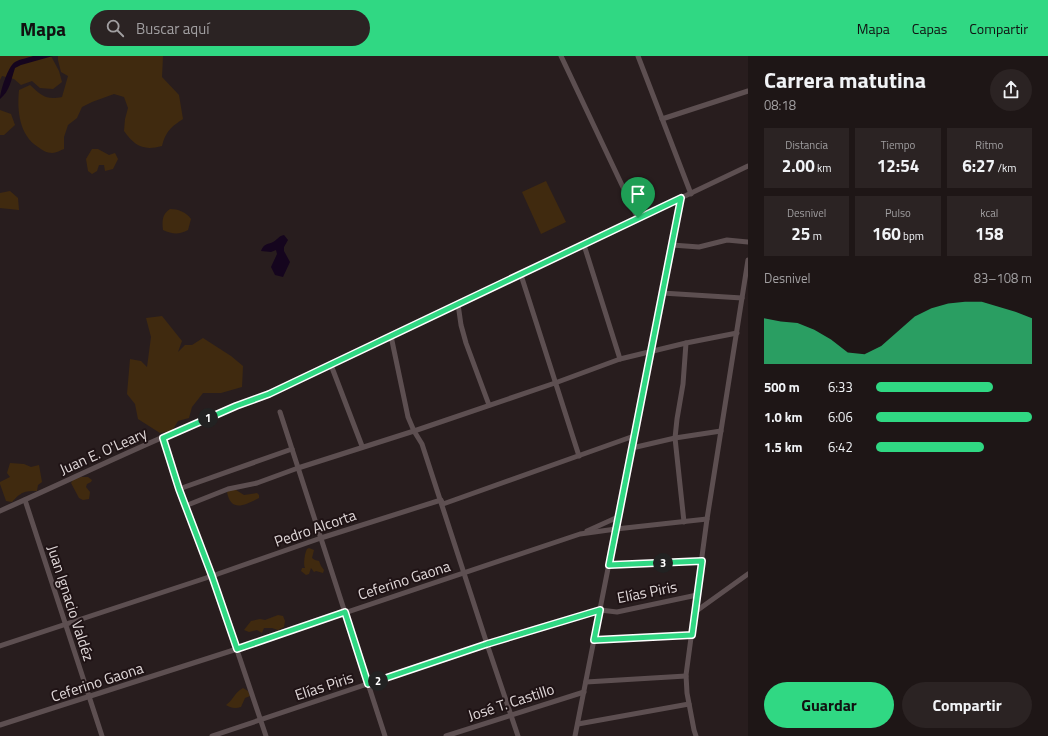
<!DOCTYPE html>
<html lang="es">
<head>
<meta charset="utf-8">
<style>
	body { margin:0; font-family:"Titillium Web",sans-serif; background:#2b2323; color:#f1f3f6; height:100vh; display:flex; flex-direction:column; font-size:15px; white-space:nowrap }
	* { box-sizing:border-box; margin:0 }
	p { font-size:13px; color:#a19fa1 }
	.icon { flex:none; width:22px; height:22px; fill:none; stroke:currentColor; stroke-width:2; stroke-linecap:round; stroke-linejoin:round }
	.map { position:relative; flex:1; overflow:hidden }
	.side { display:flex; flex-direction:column; background:#1e1616; width:300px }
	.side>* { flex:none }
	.pin { position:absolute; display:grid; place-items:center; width:34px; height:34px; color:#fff; margin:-41px -17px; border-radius:50% 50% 50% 0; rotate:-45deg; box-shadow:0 0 4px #0007 }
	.pin .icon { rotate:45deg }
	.km { position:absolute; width:20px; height:20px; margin:-10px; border-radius:50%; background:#222; color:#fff; font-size:11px; line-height:20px; text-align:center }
	.round { display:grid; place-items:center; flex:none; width:42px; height:42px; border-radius:21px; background:#2b2323 }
	.headline { display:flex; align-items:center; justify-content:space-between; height:68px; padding:0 16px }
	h1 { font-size:22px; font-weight:700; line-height:30px }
	.stats { display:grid; grid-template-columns:repeat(3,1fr); gap:6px; height:68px; padding:4px 16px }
	.stats div { display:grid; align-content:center; border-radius:0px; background:#2b2323; text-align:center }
	.stats b { font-size:17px; font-weight:700 }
	.stats small { font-size:11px; font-weight:400 }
	.stats p { font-size:11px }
	.chart { height:112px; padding:8px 16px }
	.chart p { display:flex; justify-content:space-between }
	.chart svg { width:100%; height:72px; margin-top:4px; fill:#30d883; opacity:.7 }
	.button { display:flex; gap:8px; margin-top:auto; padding:8px 16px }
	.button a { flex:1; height:46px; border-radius:24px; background:#30d883; color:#111; font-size:16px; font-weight:700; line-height:46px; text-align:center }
	.button a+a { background:#2b2323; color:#f1f3f6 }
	ul { padding:0 16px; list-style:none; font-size:13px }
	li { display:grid; grid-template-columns:64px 48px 1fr; align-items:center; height:30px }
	li i { height:10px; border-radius:5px; background:#30d883 }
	header { display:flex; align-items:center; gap:24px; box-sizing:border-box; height:56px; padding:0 20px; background:#30d883; color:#111 }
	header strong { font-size:19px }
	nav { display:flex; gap:22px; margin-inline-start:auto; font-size:14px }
	.search { width:280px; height:36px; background:#2b2323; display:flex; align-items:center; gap:10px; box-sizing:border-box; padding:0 14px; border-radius:22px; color:#a19fa1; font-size:15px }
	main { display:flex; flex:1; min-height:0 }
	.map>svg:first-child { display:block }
	.green { fill:#402a0f }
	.water { fill:#15051e }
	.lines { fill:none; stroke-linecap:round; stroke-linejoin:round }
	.minor { stroke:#5d4f51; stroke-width:5 }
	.route-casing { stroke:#fff; stroke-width:8 }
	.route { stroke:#30d883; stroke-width:5 }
	.labels { text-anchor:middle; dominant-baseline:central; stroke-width:4; stroke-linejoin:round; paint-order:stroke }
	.street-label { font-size:15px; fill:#e0d8d9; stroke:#1f1315 }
</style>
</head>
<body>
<header>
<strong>Mapa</strong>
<div class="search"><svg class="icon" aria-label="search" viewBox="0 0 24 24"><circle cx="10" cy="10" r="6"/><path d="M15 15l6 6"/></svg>Buscar aquí</div>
<nav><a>Mapa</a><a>Capas</a><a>Compartir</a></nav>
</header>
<main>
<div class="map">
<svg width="748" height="680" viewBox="0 0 748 680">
	<rect width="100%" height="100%" fill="#281d1e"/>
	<g class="green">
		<path d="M 0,0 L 51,0 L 59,15 L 62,26 L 53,33 L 40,32 L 32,25 L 21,29 L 14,23 L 2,20 L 0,24 Z"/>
		<path d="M 58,0 L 163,0 L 162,21 L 179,39 L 183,63 C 171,71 166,75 162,90 C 143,95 135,90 124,75 L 125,63 L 128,52 L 124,41 L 114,38 L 92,46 L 82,51 L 77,62 L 68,69 L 64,81 L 64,93 C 61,94 56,97 52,97 C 47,97 42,94 38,91 C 19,79 17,54 19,34 L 30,29 C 42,40 46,44 62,41 L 68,20 L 61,16 L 58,4 Z"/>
		<path d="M 0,54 L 11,58 L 15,69 L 4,79 L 0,79 Z"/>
		<path d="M 92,93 L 98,93 L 109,99 L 115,97 L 118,103 L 113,113 L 105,115 L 104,109 L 99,109 L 97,115 L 92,118 L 88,115 L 86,103 Z"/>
		<path d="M 546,125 L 566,166 L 541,178 L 522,136 Z"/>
		<path d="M 10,135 L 18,142 L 19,154 L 0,152 L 0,137 Z"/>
		<path d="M 170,153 C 178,153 186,156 191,163 L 188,174 C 179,179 172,178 163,174 C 162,165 162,158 170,153 Z"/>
		<path d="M 162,260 L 182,285 L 178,296 L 185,289 L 192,289 L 203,282 L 231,300 L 243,310 L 242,331 L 221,337 L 203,337 L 192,351 L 189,362 L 178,365 L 172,375 L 160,377 L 138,363 L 135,348 L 127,338 L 130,303 L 141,305 L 147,311 L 151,281 L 146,262 Z"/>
		<path d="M 10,407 L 24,408 L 31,411 L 39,409 L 42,426 L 38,429 L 37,435 C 24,435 21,436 12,446 L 6,445 L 0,428 L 0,426 L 10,421 L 7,417 Z"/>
		<path d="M 81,421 L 88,421 L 92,424 L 91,426 L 87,428 L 86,431 L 90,436 L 89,443 L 83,444 L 79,442 L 71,427 L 73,424 Z"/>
		<path d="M 231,433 L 236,434 L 244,439 L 257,437 L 259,439 L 259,442 C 245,449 231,457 227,436 Z"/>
		<path d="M 309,492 L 314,494 L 312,502 L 315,504 L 319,505 L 321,510 L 324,514 L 323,517 L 316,515 L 314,516 L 311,512 L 309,518 L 306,519 L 301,515 L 302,512 L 305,512 C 303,508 305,496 307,493 Z"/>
		<path d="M 278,559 L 283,560 L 285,565 L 284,571 L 278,574 L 272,572 L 264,572 L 262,577 L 257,574 L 249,576 L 244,574 L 251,565 L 260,563 L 265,564 Z"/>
		<path d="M 243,632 L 248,635 L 250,640 L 245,642 L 241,651 C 235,653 231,652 226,649 C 234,643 235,636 243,632 Z"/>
	</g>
	<g class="water">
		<path d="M 33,0 L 53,0 L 21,9 L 15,12 C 11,24 10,35 0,43 C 0,36 8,10 15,6 C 20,3 28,2 33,0 Z"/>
		<path d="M 284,179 L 288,184 L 284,191 L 284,195 L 290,206 L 283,221 L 275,219 L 271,211 L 277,198 L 276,194 L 271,196 L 261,195 C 264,187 267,189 273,186 C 278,183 279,180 284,179 Z"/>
	</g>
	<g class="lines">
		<g class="minor">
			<path d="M 561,0 L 638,163"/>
			<path d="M 638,0 L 691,138"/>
			<path d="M 662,63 L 748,35"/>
			<path d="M 584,189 L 620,303"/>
			<path d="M 672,189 L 699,191 L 727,184 L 748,186"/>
			<path d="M 521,219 L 579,400"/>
			<path d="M 662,237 L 742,242"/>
			<path d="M 458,248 L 461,269 L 466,287 L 489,349"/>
			<path d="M 391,280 L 408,361 L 414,375 L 422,388 L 487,588 L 518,680"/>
			<path d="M 331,309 L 362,390"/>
			<path d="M 280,356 L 385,680"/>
			<path d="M 163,382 L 179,433 L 212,520 L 266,680"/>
			<path d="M 632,392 L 675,382 L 721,375"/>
			<path d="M 179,433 L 292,393"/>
			<path d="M 25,444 L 102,680"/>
			<path d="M 185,450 L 228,433 L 257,427 L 298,412 L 414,375 L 555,327 L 620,303 L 686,287 L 737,277"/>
			<path d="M 0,455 C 89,415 177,372 269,338 L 748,110"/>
			<path d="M 684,466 L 675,382 L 677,363 L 683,328 L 686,287"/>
			<path d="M 587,475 L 618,461"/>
			<path d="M 609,509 L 702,505"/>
			<path d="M 695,556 L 748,518"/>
			<path d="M 594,584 L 692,579"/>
			<path d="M 0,590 L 212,520 L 321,482 L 441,444 L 443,448 L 634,380"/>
			<path d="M 586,626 L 686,620"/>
			<path d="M 578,668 L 689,648"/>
			<path d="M 0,669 L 237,593 L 580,478 L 616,473 L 707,463"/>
			<path d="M 212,680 L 487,588 L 600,554 L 617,556 L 697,539"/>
			<path d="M 446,680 L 584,636"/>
			<path d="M 575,680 L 681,142"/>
			<path d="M 696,680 L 694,674 L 687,637 L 686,619 L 707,463 L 748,204"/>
		</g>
	</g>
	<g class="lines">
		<g class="route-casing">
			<path id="route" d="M 681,142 L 609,509 L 702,505 L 692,579 L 594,584 L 600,554 L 487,588 L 368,628 L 345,556 L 237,593 L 212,520 L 179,433 L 163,382 L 236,350 L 269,338 Z"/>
		</g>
		<use href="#route" class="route"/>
	</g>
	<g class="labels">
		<g class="street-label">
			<text transform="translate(103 395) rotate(-24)">Juan E. O'Leary</text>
			<text transform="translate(315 472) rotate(-19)">Pedro Alcorta</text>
			<text transform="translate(404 524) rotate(-18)">Ceferino Gaona</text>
			<text transform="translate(647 536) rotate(-11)">Elías Piris</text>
			<text transform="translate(71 547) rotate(72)">Juan Ignacio Valdéz</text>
			<text transform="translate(97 626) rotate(-18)">Ceferino Gaona</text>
			<text transform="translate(324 630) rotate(-18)">Elías Piris</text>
			<text transform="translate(511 646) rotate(-18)">José T. Castillo</text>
		</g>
	</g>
</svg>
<div class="pin" style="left:638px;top:162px;background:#1e9e55"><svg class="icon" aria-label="arrive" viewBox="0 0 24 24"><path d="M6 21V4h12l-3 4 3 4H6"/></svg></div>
<b class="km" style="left:208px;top:362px">1</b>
<b class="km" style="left:378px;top:625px">2</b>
<b class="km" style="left:663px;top:507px">3</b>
</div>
<section class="side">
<div class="headline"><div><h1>Carrera matutina</h1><p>08:18</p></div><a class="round"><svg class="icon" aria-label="share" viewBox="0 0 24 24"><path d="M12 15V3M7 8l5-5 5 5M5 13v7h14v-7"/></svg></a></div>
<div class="stats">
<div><p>Distancia</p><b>2.00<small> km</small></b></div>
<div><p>Tiempo</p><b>12:54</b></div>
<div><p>Ritmo</p><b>6:27<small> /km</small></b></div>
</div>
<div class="stats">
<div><p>Desnivel</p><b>25<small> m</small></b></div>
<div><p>Pulso</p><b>160<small> bpm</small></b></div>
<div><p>kcal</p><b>158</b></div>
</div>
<div class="chart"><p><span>Desnivel</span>83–108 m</p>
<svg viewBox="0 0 160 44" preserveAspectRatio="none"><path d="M0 44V16L10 18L20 19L30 23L40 29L50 37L60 38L70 33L80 24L90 15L100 10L110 7L120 6L130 6L140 9L150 12L160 16V44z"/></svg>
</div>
<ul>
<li><b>500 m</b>6:33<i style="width:75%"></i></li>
<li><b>1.0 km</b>6:06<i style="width:100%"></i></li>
<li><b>1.5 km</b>6:42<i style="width:69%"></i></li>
</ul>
<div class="button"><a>Guardar</a><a>Compartir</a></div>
</section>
</main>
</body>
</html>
